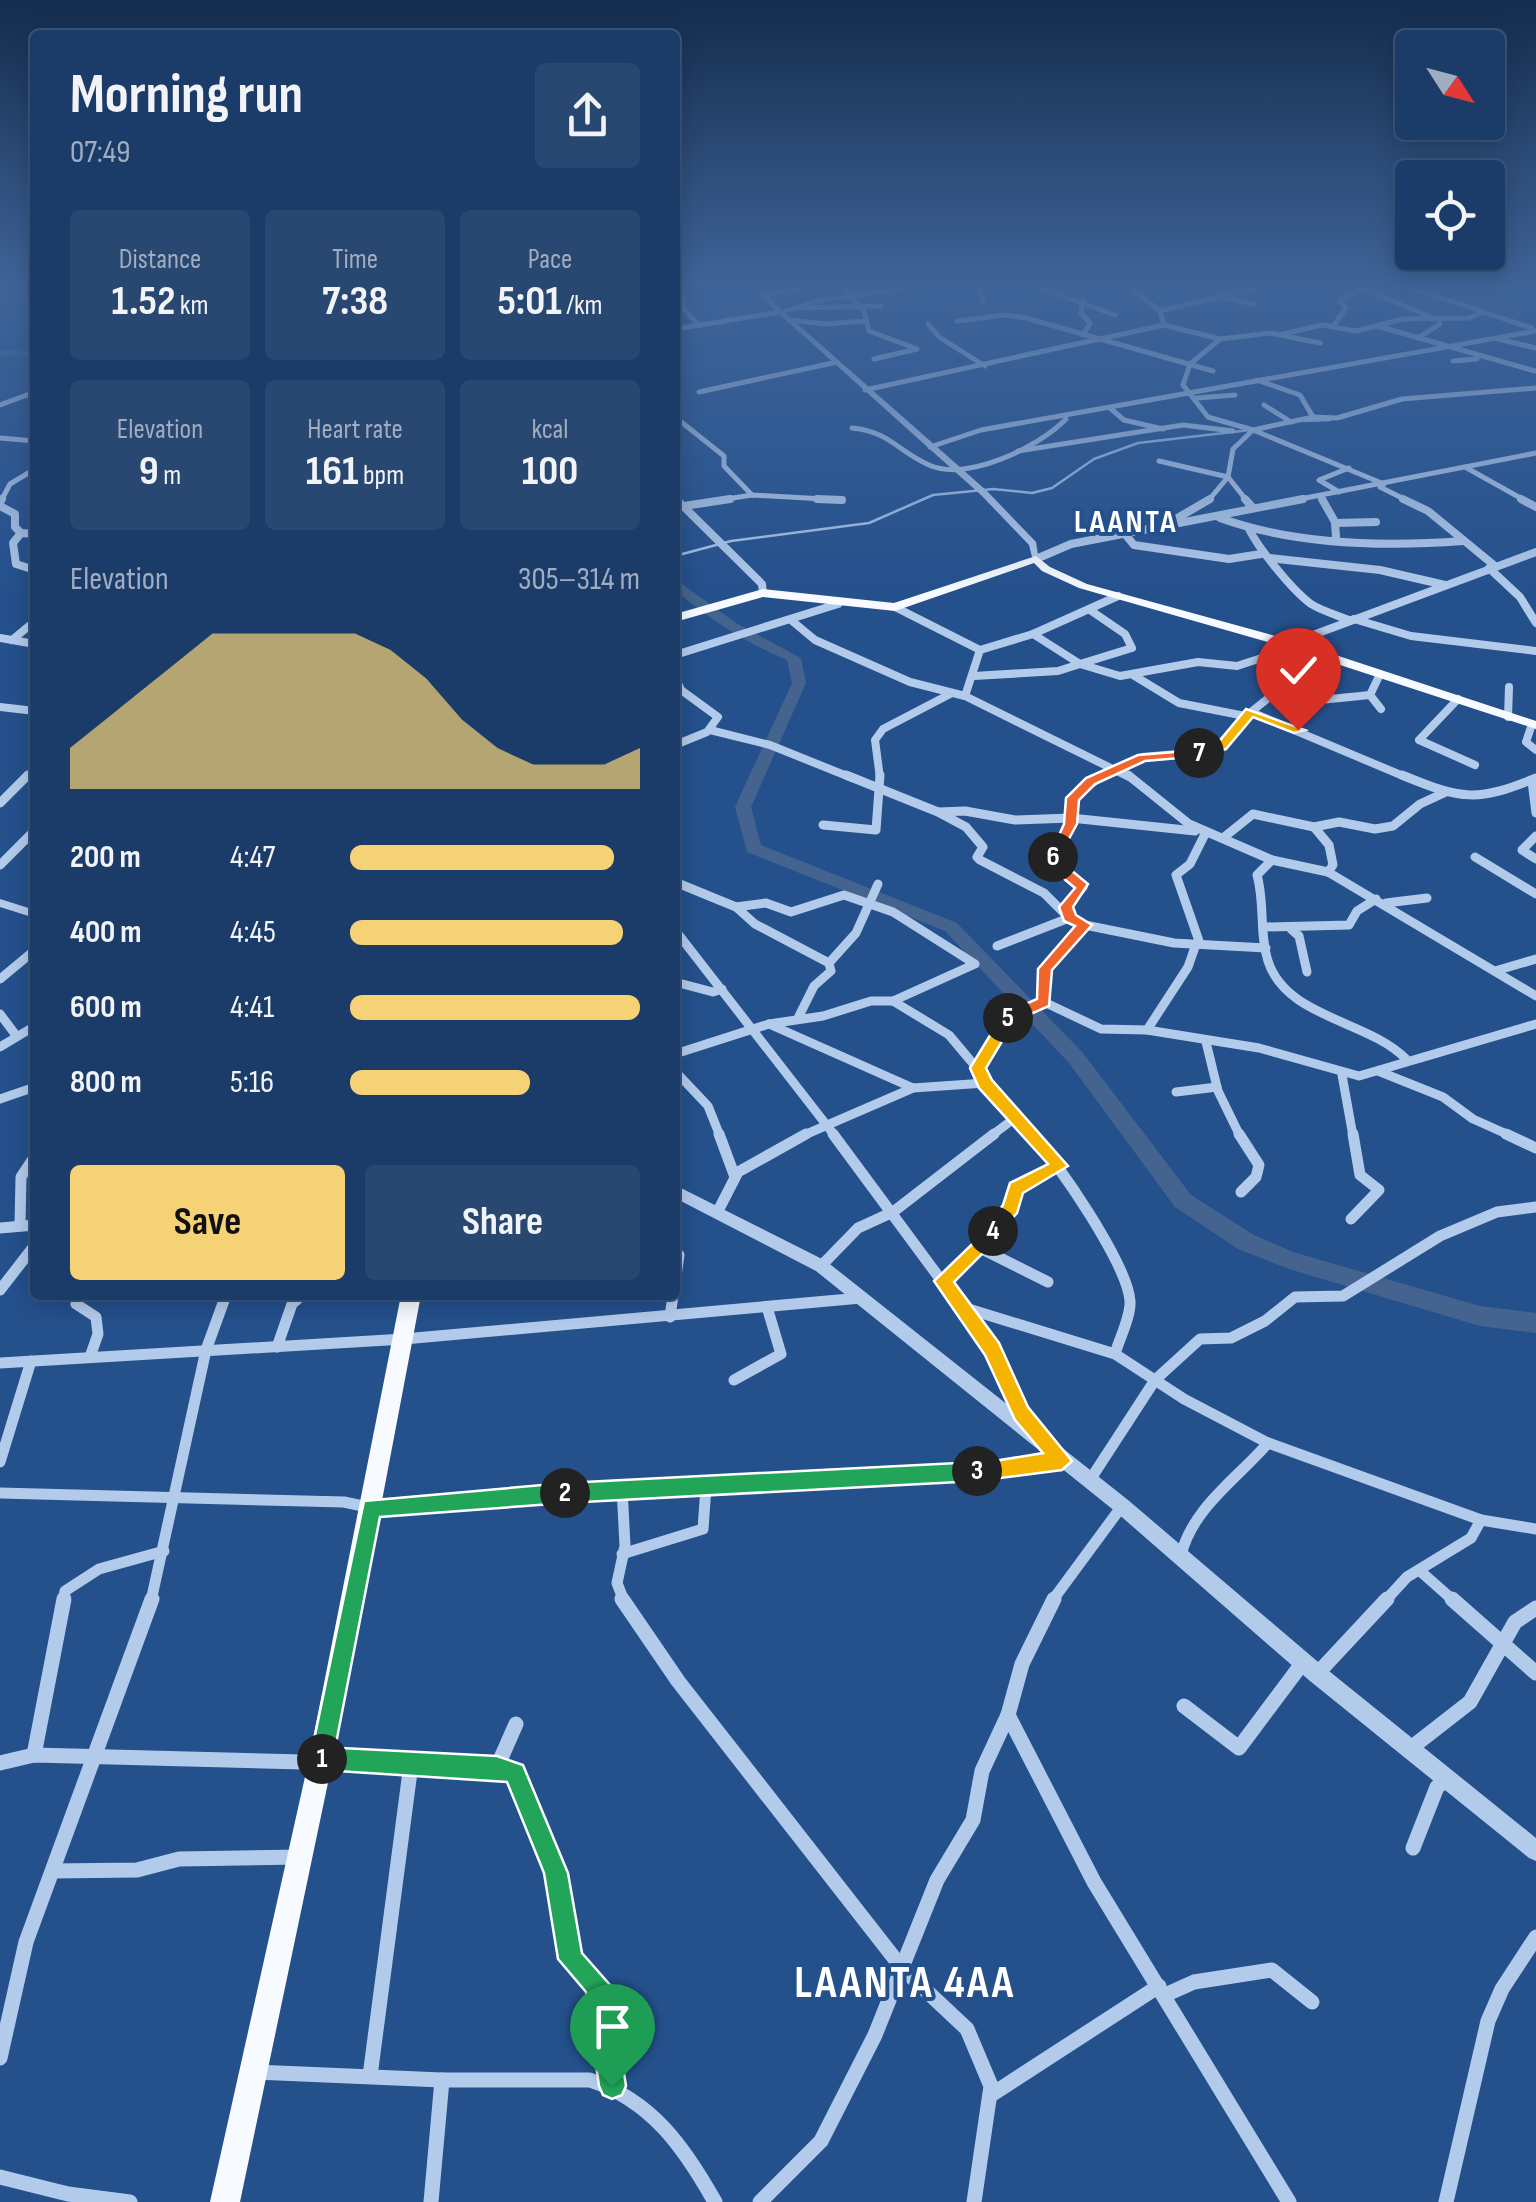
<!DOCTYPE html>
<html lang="en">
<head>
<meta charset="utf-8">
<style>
	body { margin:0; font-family:"Sofia Sans Condensed",sans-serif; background:#284771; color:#f1f3f6; height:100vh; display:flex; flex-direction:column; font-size:38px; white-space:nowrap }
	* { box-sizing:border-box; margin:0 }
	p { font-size:32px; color:#a0adc0 }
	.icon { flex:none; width:55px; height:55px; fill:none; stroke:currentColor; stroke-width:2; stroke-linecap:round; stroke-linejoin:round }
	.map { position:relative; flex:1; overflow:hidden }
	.details { position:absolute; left:30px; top:30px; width:650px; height:1270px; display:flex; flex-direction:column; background:#1b3c69; border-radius:10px; box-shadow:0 5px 25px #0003,0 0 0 2px #39567d }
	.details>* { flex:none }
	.needle { width:65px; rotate:126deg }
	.fabs { position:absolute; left:1395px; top:30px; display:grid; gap:20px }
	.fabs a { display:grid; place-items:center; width:110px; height:110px; border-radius:10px; background:#1b3c69; box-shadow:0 5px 25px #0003,0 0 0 2px #39567d; font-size:50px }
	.pin { position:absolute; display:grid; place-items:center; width:85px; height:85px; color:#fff; margin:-102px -42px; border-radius:50% 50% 50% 0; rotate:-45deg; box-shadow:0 0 10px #0007 }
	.pin .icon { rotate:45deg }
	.km { position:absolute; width:50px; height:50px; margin:-25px; border-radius:50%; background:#222; color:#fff; font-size:28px; line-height:50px; text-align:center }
	.round { display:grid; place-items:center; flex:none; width:105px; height:105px; border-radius:10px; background:#284771 }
	.head { display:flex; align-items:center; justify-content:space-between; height:170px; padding:0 40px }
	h1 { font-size:55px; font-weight:700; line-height:75px }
	.stats { display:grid; grid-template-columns:repeat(3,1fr); gap:15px; height:170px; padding:10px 40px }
	.stats div { display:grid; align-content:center; border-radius:10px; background:#284771; text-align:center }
	.stats b { font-size:42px; font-weight:700 }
	.stats small { font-size:28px; font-weight:400 }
	.stats p { font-size:28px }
	.chart { height:280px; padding:20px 40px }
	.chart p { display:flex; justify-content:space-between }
	.chart svg { width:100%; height:180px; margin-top:10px; fill:#f5d276; opacity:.7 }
	.primary-button { display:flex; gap:20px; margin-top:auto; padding:20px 40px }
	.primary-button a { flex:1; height:115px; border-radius:10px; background:#f5d276; color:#111; font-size:40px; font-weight:700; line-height:115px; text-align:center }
	.primary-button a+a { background:#284771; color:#f1f3f6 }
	ul { padding:0 40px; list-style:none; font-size:32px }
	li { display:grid; grid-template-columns:160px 120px 1fr; align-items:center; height:75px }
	li i { height:25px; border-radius:12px; background:#f5d276 }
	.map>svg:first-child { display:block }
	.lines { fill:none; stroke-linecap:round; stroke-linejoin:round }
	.stream { stroke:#a7c6eb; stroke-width:2.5 }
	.river { fill:#44648f; fill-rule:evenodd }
	.minor-far4 { stroke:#b3cbeb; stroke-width:5 }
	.minor-far3 { stroke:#b3cbeb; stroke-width:8 }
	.minor-far2 { stroke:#b3cbeb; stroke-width:9 }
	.minor-far1 { stroke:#b3cbeb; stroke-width:11 }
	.minor { stroke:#b3cbeb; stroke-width:15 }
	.tertiary { fill:#b3cbeb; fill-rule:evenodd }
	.primary { fill:#f7fafe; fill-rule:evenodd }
	.split-1 { fill:#22a559; stroke:#fff; stroke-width:2.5 }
	.split-2 { fill:#22a559; stroke:#fff; stroke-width:2.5 }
	.split-3 { fill:#22a559; stroke:#fff; stroke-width:2.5 }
	.split-4 { fill:#f5b400; stroke:#fff; stroke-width:2.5 }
	.split-5 { fill:#f5b400; stroke:#fff; stroke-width:2.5 }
	.split-6 { fill:#f0652b; stroke:#fff; stroke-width:2.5 }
	.split-7 { fill:#f0652b; stroke:#fff; stroke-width:2.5 }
	.split-8 { fill:#f5b400; stroke:#fff; stroke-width:2.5 }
	.labels { text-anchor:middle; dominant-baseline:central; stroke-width:8; stroke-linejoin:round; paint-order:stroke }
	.far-district-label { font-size:32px; font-weight:bold; letter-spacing:2.5px; fill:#fff; stroke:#24508c }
	.near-district-label { font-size:45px; font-weight:bold; letter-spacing:2.5px; fill:#fff; stroke:#24508c }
</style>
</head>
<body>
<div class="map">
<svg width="1536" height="2202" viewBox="0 0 1536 2202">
	<rect width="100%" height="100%" fill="#24508c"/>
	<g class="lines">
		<g class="stream">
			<path d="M 1304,421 L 1330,420"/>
			<path d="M 675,556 L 731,541 L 869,523 L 933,495 L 993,489 L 1032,493 L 1052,488 L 1094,459 L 1138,443 L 1250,430"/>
		</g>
		<g class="river">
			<path d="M 0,350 L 35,351 L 35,357 L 0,356 Z"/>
			<path d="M 675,579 L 736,623 L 801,658 L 806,683 L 751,807 L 761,845 L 957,923 L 1083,1053 L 1191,1195 L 1254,1235 L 1293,1252 L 1480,1306 L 1536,1313 L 1536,1333 L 1480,1326 L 1289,1269 L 1238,1249 L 1175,1207 L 1069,1063 L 945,931 L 747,852 L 735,807 L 792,683 L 787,660 C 746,643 709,619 675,590 Z"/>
		</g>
		<g class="minor-far4">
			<path d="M 755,286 L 780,312"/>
			<path d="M 842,286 L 864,311 L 869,331 L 917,349 L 874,359"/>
			<path d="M 856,286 L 864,295"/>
			<path d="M 1034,286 L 1115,315"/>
			<path d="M 1128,286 L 1160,311 L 1164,325 L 1220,339 L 1190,364 L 1183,385 L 1208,417 L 1253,430 L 1384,484"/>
			<path d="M 1300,286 L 1313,286"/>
			<path d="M 1405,286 L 1532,328"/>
			<path d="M 1362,288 L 1429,316"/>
			<path d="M 764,295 L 812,286"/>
			<path d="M 685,296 L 681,306 L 699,325"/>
			<path d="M 1227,298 L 1254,304"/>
			<path d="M 1083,301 L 1081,313 L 1090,323 L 1083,335"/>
			<path d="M 795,308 L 881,306"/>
			<path d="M 1160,311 L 1263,286"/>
			<path d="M 789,320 L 826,324 L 865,321"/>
			<path d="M 957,321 L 1004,315 L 1026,318 L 1213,371"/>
			<path d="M 928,324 L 939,337 L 985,366"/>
			<path d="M 1334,325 L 1346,308 L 1339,301 L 1362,288 L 1358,286"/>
			<path d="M 1377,326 L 1535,371"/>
			<path d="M 675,329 L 780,312"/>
			<path d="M 1279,335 L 1322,325 L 1356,331 L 1403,319 L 1469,318 L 1482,312"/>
			<path d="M 1418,338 L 1440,324 L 1438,318"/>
			<path d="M 1220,339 L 1270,333 L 1320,343"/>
			<path d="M 1498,339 L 1536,348"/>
			<path d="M 1453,361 L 1477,359"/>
			<path d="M 1257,380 L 1300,395 L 1313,417"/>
			<path d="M 865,390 L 1164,325"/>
			<path d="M 699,392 L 837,362"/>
			<path d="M 1197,398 L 1235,395"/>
			<path d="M 0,405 L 35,392"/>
			<path d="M 1264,405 L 1291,422"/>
			<path d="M 1110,408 L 1124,420 L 1163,429"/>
			<path d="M 675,417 L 724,456 L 724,466 L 752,495"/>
			<path d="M 852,428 C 891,432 897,451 929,465 C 967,482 1039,447 1066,419"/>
			<path d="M 0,438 L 35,441"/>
			<path d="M 930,447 L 981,430 L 1536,331"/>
			<path d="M 1018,451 L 1183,425 L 1233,431"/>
			<path d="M 1159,461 L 1228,477 L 1247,501"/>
			<path d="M 1465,467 L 1526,501"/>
			<path d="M 1380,487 L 1408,501"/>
			<path d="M 1339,492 L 1319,480 L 1349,468"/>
			<path d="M 1321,496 L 1324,501"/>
			<path d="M 675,498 L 678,501"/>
			<path d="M 1,501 L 10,484 L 35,469"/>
			<path d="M 714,501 L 752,495 L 842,500"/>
			<path d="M 1208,501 L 1228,477 L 1233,449 L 1253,430 L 1313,417 L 1337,418 L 1402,399 L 1536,388"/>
			<path d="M 1290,501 L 1536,453"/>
		</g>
		<g class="minor-far3">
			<path d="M 676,499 L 762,584 L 763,593"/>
			<path d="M 817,499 L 842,500"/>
			<path d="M 1245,499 L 1253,508"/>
			<path d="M 1322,499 L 1335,522 L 1336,537"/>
			<path d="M 1403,499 L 1428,511 L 1495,566"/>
			<path d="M 1521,499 L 1536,507"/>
			<path d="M 0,503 L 2,499"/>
			<path d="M 0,506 L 15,514 L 15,527 L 21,533 L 35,534"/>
			<path d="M 684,506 L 730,499"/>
			<path d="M 1220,518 C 1295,545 1384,547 1463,541"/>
			<path d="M 1174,520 L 1210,499"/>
			<path d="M 1335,523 L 1376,522"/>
			<path d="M 1249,529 C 1259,549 1292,590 1311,604 C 1322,611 1337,615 1349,620"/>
			<path d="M 21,533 L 13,543 L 16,564 L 35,570"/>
			<path d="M 1124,533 L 1134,545 L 1229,559 L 1261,554"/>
			<path d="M 1269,558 L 1380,570 L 1445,585"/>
			<path d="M 1036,559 L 1071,544 L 1303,499"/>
			<path d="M 1489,568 L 1520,597 L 1536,623"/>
			<path d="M 895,607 L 980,650 L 1033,634 L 1118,596"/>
			<path d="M 1354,619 L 1411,636 L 1536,651"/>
			<path d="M 791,620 L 815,640 L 910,682 L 965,696 L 1131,778"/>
			<path d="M 1033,634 L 1080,664 L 1132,648 L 1125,634 L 1090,610"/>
			<path d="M 0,638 L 35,644"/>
			<path d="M 12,640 L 35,621"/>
			<path d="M 675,655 L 838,604"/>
			<path d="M 1133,675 L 1179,703 L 1245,716"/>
			<path d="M 675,676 L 681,690 L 718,717 L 707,732 L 675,745"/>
			<path d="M 974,676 L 1058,671 L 1080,664 L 1120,676 L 1198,662 L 1237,666 L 1274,654 L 1286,643"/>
			<path d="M 1370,695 L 1381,709"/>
			<path d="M 965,696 L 980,650"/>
			<path d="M 1458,699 L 1419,740 L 1475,765"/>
			<path d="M 1320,700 L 1370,695 L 1380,674"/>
			<path d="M 0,707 L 35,711"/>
			<path d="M 1508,717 L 1509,687"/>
			<path d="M 1532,724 L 1526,742 L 1536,750"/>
			<path d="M 710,730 L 770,745 L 852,778"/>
			<path d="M 26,778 L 35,769"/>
			<path d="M 880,778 L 875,740 L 883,729 L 952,693"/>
			<path d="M 1097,778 L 1142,757 L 1214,751 L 1243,718"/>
			<path d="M 1408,778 L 1251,712 L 1298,674 L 1302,652 L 1298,647 L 1313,635 L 1536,552"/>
		</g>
		<g class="minor-far2">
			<path d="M 846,775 L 938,812 L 966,827 L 983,847 L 977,857 L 980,860 L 1044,893 L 1069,918 L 1085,925"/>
			<path d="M 1128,775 L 1189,824 L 1272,860 L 1328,872 L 1536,996"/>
			<path d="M 1402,775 C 1462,800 1477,802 1536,778"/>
			<path d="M 1532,781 L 1536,813"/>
			<path d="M 0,803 L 28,775"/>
			<path d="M 939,812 L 965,811 L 1015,820 L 1071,818 L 1195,831"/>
			<path d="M 823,825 L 876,830 L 880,775"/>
			<path d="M 1314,827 L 1329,845 L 1333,865 L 1328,872"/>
			<path d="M 1536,836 L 1522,850 L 1536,859"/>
			<path d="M 1223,838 L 1253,814 L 1314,827 L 1339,822 L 1375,829 L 1393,826 L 1420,804 L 1446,792"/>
			<path d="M 1475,857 L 1536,894"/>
			<path d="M 1272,860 L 1257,875 C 1265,903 1259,933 1268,961 C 1286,1018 1368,1020 1406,1059"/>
			<path d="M 0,865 L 35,830"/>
			<path d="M 675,882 L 736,907 L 755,924 L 829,963"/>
			<path d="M 1386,903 L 1427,898"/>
			<path d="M 736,907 L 766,903 L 791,912 L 844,895 L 893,912 L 975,964 L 893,1001"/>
			<path d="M 1066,907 L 1083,887 L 1052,859 L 1071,824 L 1073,798 L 1102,775"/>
			<path d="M 1265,927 L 1349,925 L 1357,911 L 1376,899"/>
			<path d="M 1291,929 L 1299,936 L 1307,972"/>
			<path d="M 675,930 L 835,1136"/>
			<path d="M 1199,941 L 1176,875 L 1190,864 L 1206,832"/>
			<path d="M 997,946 L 1069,918"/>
			<path d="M 1495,971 L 1536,959"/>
			<path d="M 0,979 L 35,950"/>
			<path d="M 675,982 L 713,992 L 722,989"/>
			<path d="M 1044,1002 L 1101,1029 L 1147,1030 L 1259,1048 L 1359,1076 L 1536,1024"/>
			<path d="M 1044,1002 L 1045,969 L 1085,925 L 1174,943 L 1266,948"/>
			<path d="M 0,1014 L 15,1034"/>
			<path d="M 799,1016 L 814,986 L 831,971 L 829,963 L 856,933 L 878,884"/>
			<path d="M 769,1024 L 823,1016 L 871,1001 L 893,1001 L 949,1035 L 1034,1136"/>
			<path d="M 1147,1030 L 1188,967 L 1196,944"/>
			<path d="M 1206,1042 L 1218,1091 L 1240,1136"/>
			<path d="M 0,1047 L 35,1026"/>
			<path d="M 675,1054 L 769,1024 L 913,1088"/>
			<path d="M 978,1068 L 1010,1017 L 1044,1002"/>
			<path d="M 675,1071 L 708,1106 L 720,1136"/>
			<path d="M 1378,1071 L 1443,1097 L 1473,1119 L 1511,1136"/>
			<path d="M 1342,1075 L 1353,1136"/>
			<path d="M 1176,1092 L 1217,1087"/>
			<path d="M 0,1099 L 35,1087"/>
			<path d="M 802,1136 L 913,1088 L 985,1083"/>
			<path d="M 991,1136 L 1016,1117"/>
		</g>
		<g class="minor-far1">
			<path d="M 719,1134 L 735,1177"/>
			<path d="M 833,1134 L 992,1349 L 1022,1414 L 1035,1429"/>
			<path d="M 1031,1134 C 1057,1160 1128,1266 1130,1301 C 1131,1317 1119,1339 1115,1354 L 1184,1399 L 1268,1443 L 1481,1520 L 1536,1529"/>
			<path d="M 1239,1134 L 1259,1165 L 1256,1177 L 1241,1192"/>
			<path d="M 1506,1134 L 1536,1148"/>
			<path d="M 718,1211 L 738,1172 L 806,1134"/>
			<path d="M 1351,1219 L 1379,1190 L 1360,1175 L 1353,1134"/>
			<path d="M 20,1225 L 21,1177 L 35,1156"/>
			<path d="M 0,1228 L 35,1225"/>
			<path d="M 978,1247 L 1048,1282"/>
			<path d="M 821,1266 L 858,1228 L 893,1212 L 994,1134"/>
			<path d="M 943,1281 L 1002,1222 L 1016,1188 L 1060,1166"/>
			<path d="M 675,1283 L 679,1255"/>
			<path d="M 0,1290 L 35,1245"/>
			<path d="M 78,1295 L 76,1304 L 96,1317 L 98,1334 L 91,1354"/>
			<path d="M 962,1307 L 1115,1354"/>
			<path d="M 670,1317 L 673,1295"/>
			<path d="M 277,1347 L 292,1304 L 302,1295"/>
			<path d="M 0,1363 L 404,1339 L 861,1298"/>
			<path d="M 734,1380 L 781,1354 L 767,1307"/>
			<path d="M 0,1462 L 31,1361"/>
			<path d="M 1090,1480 L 1155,1380 L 1200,1339 L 1231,1338 L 1265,1321 L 1295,1297 L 1343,1296 L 1440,1236 L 1497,1212 L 1536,1207"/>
			<path d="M 622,1488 L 625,1546 L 617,1583 L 624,1601"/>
			<path d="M 0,1493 L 344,1502 L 372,1508 L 622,1488 L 954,1474 L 1062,1461"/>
			<path d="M 622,1554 L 703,1529 L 706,1487"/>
			<path d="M 1181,1555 C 1193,1507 1237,1479 1268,1443"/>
			<path d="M 1419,1570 L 1454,1601"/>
			<path d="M 63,1601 L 65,1591 L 99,1569 L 164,1551"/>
			<path d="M 151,1601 L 206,1350 L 226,1295"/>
			<path d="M 1052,1601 L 1122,1506"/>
			<path d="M 1385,1601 L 1407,1577 L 1471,1538 L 1481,1520"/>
		</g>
		<g class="minor">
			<path d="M 622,1599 L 678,1681 L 902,1968 L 967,2029 L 991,2086 L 974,2202"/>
			<path d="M 1452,1599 L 1536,1673"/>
			<path d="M 1317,1674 L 1387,1599"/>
			<path d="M 1184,1706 L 1239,1748 L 1304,1661"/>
			<path d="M 1008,1715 L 1094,1882 L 1289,2202"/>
			<path d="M 1411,1748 L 1470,1702 L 1515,1622 L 1536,1608"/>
			<path d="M 34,1755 L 64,1599"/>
			<path d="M 0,1763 L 34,1755 L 497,1767 L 516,1724"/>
			<path d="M 497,1767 L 506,1768 L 522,1783 L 556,1873 L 571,1959 L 598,1986 L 612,2086"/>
			<path d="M 1413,1848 L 1437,1787 L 1448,1779"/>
			<path d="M 53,1871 L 137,1870 L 179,1859 L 300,1857"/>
			<path d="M 1165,1995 L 1194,1982 L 1272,1970 L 1312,2002"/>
			<path d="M 0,2058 L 26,1942 L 152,1599"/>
			<path d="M 255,2072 L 442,2080 L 590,2080 C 652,2101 684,2147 715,2202"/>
			<path d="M 370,2076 L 411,1764"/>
			<path d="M 991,2095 L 1159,1986"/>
			<path d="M 0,2177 L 68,2194 L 130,2202"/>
			<path d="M 431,2202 L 442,2080"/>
			<path d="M 760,2202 L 821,2141 L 875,2035 L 937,1880 L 973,1820 L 982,1771 L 1008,1715 L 1022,1664 L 1054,1599"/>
			<path d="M 1446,2202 L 1488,2021 L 1502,1989 L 1536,1937"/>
		</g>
		<g class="tertiary">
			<path d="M 916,286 L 928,287 L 817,303 L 785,313 L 987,491 L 1036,542 L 1039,561 L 1033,561 L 1029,545 L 981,495 L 777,312 L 816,299 Z"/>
			<path d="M 975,286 L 981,286 L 986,304 L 981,303 Z"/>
			<path d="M 0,899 L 35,910 L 35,918 L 0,907 Z"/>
			<path d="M 675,1185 L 826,1261 L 1128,1500 L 1324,1667 L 1536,1838 L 1536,1861 L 1529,1858 L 1310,1681 L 1116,1512 L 816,1271 L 675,1198 Z"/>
		</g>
		<g class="primary">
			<path d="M 1036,556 L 1050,567 L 1087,584 L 1290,640 L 1536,721 L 1536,729 L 1282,646 L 1079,588 L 1042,571 L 1034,563 L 895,611 L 763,597 L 675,622 L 675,614 L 763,589 L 894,603 Z"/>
			<path d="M 401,1295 L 421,1295 L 333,1759 L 240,2202 L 210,2202 L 309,1759 Z"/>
		</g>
	</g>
	<linearGradient id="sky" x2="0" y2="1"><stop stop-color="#142c4d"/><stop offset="0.48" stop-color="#3f6499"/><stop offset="1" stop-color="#3f6499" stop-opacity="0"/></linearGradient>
	<rect width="1536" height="595" fill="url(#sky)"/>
	<path class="split-1" d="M 322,1747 L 497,1756 L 523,1765 L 568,1873 L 582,1953 L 611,1986 L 626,2086 L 622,2095 L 612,2099 L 603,2095 L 599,2086 L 586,1992 L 558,1959 L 544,1873 L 507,1782 L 322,1770 L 310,1759 Z"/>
	<path class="split-2" d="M 565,1483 L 575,1493 L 565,1503 L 380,1517 L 333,1759 L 322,1770 L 313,1767 L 310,1759 L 364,1501 Z"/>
	<path class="split-3" d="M 977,1462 L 987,1471 L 977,1481 L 565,1503 L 555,1493 L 565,1483 Z"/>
	<path class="split-4" d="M 993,1224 L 999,1226 L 999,1237 L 954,1282 L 999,1343 L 1028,1407 L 1072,1461 L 1062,1470 L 977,1481 L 967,1471 L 970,1465 L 1043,1453 L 1015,1420 L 985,1355 L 934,1281 Z"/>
	<path class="split-5" d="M 1003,1014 L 1016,1018 L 986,1068 L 992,1080 L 1068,1166 L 1023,1193 L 1017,1213 L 993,1239 L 984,1231 L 1003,1205 L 1010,1183 L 1048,1164 L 979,1088 L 970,1068 Z"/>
	<path class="split-6" d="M 1048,854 L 1057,854 L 1061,862 L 1088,884 L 1073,907 L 1076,915 L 1092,925 L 1052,970 L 1049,1006 L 1008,1024 L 1003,1022 L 1003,1014 L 1037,999 L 1038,969 L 1075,926 L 1064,921 L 1059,907 L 1075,888 L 1050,867 Z"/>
	<path class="split-7" d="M 1199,750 L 1203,756 L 1145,761 L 1095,784 L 1079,800 L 1077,824 L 1059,857 L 1048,860 L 1064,824 L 1066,798 L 1086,778 L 1138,755 Z"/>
	<path class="split-8" d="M 1246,709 L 1305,730 L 1294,733 L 1253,717 L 1226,749 L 1195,756 L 1195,751 L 1217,744 Z"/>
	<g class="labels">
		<g class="far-district-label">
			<text x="1126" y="522">LAANTA</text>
		</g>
		<g class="near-district-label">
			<text x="905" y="1983">LAANTA 4AA</text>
		</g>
	</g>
</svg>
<div class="fabs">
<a><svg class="needle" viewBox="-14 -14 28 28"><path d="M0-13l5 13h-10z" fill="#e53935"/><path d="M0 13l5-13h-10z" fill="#a0adc0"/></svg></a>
<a><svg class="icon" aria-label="locate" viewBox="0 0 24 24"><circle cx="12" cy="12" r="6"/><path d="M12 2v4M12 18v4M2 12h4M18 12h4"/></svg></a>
</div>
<div class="pin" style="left:612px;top:2086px;background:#1e9e55"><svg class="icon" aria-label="arrive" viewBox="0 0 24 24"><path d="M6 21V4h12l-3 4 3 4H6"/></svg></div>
<div class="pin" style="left:1298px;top:730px;background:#d93025"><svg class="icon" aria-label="check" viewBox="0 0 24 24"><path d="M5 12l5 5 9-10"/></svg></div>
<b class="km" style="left:322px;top:1759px">1</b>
<b class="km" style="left:565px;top:1493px">2</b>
<b class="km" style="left:977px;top:1471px">3</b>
<b class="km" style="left:993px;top:1231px">4</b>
<b class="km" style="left:1008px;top:1018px">5</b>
<b class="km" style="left:1053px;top:857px">6</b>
<b class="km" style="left:1199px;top:753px">7</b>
<section class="details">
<div class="head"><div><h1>Morning run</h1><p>07:49</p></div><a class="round"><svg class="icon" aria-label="share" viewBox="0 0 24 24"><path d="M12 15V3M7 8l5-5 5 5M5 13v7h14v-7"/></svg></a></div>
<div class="stats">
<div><p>Distance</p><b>1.52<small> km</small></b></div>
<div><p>Time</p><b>7:38</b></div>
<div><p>Pace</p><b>5:01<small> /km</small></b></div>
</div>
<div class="stats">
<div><p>Elevation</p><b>9<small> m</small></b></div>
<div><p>Heart rate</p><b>161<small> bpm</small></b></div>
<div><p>kcal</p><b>100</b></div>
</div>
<div class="chart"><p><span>Elevation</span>305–314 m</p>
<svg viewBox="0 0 160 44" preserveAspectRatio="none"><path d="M0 44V34L10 27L20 20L30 13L40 6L50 6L60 6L70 6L80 6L90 10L100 17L110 27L120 34L130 38L140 38L150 38L160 34V44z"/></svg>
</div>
<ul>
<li><b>200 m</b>4:47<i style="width:91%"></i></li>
<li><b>400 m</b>4:45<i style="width:94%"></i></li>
<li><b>600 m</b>4:41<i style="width:100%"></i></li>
<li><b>800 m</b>5:16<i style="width:62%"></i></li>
</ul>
<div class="primary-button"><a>Save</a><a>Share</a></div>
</section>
</div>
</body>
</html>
